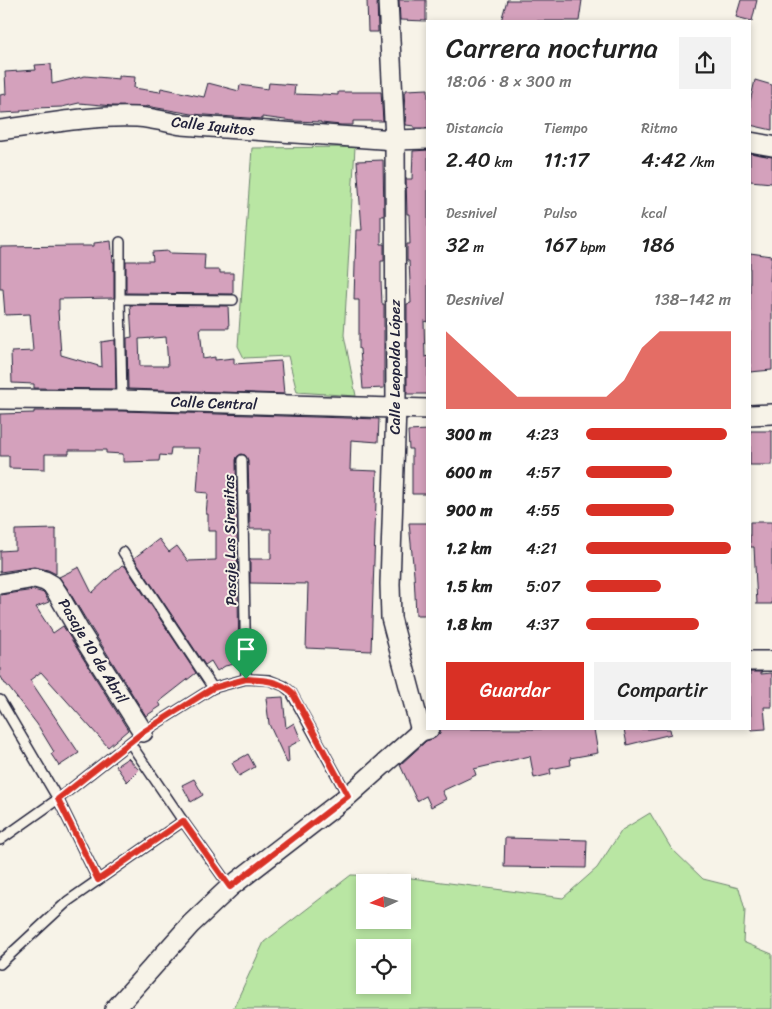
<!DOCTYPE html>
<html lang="es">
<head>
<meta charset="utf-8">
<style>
	body { margin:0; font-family:Sriracha,sans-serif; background:#f2f2f2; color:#222; height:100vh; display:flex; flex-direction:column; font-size:19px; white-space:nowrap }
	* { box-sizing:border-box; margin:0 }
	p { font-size:16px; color:#767676 }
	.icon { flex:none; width:28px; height:28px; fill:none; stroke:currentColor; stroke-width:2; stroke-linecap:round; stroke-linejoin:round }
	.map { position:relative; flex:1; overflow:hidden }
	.sheet { position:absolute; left:426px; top:20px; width:325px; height:710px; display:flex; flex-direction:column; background:#fff; border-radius:0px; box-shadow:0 2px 8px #0003 }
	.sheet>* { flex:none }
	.needle { width:32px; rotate:266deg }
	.buttons { position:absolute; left:356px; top:874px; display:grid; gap:10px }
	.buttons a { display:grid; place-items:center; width:55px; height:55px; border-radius:0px; background:#fff; box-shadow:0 2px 8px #0003; font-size:25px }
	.pin { position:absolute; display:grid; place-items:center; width:42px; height:42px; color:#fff; margin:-51px -21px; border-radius:50% 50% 50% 0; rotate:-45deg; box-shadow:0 0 5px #0007 }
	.pin .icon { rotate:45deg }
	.round { display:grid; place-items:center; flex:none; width:52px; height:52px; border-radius:0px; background:#f2f2f2 }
	.headline { display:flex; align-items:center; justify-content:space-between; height:85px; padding:0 20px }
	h1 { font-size:28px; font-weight:600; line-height:38px }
	.metrics { display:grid; grid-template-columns:repeat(3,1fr); gap:8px; height:85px; padding:5px 20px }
	.metrics div { display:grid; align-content:center }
	.metrics b { font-size:21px; font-weight:600 }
	.metrics small { font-size:14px; font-weight:400 }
	.metrics p { font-size:14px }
	.chart { height:140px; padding:10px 20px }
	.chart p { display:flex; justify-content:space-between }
	.chart svg { width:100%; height:90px; margin-top:5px; fill:#d93025; opacity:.7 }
	.button { display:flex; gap:10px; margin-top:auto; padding:10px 20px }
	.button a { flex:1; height:58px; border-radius:0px; background:#d93025; color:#fff; font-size:20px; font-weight:600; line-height:58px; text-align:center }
	.button a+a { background:#f2f2f2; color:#222 }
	ul { padding:0 20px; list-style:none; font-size:16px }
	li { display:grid; grid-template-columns:80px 60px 1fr; align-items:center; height:38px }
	li i { height:12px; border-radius:6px; background:#d93025 }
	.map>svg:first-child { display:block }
	.green { fill:#b9e6a3; stroke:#6e846f; fill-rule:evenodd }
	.building { fill:#d4a1bc; stroke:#22223b; fill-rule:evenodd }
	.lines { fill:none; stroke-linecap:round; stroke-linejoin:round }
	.service-casing { stroke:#22223b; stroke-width:12 }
	.minor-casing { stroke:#22223b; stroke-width:22 }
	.service { stroke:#f7f3e8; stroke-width:9 }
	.minor { stroke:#f7f3e8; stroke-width:19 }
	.route-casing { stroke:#fff; stroke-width:10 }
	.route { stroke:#d93025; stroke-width:6 }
	.labels { text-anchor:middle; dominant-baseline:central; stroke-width:4; stroke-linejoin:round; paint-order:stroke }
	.street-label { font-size:15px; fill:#22223b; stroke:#f7f3e8 }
</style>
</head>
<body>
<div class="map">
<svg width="772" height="1009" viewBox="0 0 772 1009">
	<rect width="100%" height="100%" fill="#f7f3e8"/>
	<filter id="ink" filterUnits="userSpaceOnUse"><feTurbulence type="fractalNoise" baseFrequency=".02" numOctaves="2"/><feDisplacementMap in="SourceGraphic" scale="10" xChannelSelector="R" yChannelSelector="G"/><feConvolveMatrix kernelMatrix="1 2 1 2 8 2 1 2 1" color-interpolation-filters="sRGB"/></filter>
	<g filter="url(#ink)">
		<g class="green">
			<path d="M 355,147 L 344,335 L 356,396 L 297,392 L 288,356 L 244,358 L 238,346 L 252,148 Z"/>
			<path d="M 650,813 L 671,848 L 703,879 L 739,888 L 745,910 L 743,942 L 772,954 L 772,1009 L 233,1009 L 264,942 L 351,875 L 404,877 L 563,898 L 597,868 L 622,830 ZM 365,882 L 402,882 L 402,920 L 365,920 ZM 365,948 L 402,948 L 402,985 L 365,985 Z"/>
		</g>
		<g class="building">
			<path d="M 367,0 L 377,0 L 378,32 L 368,32 Z"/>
			<path d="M 399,0 L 426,0 L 426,21 L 400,20 Z"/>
			<path d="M 507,0 L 582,0 L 579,21 L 501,21 Z"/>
			<path d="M 741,0 L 757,0 L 752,21 L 736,17 Z"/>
			<path d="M 51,64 L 52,84 L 85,76 L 119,79 L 119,76 L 135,77 L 134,88 L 160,92 L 161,88 L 204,97 L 208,83 L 239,91 L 240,85 L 268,89 L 269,83 L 295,85 L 294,94 L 322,95 L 322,94 L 338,95 L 338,92 L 381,92 L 383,121 L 353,121 L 353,125 L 341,125 L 321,123 L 321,122 L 293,121 L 262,117 L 262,119 L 192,114 L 146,106 L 146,107 L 113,106 L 79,103 L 62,107 L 35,108 L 35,109 L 21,110 L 21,112 L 0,113 L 0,95 L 6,94 L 5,72 L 36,70 L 35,65 Z"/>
			<path d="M 755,80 L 772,85 L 772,130 L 750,125 L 750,102 Z"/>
			<path d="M 428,89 L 428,128 L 414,128 L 414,126 L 406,125 L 404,92 L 406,92 L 406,90 Z"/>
			<path d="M 428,150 L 428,322 L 424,321 L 425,357 L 428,356 L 428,394 L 407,394 L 407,304 L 411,303 L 409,261 L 407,261 L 407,244 L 410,244 L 409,214 L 407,214 L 406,179 L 412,179 L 413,151 Z"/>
			<path d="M 750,153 L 772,157 L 772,183 L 750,181 Z"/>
			<path d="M 383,160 L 384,216 L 381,216 L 381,244 L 384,244 L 384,261 L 381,261 L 381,282 L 382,304 L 384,304 L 384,388 L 363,389 L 360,349 L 359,349 L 359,300 L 354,300 L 356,230 L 362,230 L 357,161 Z"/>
			<path d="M 111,241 L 113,262 L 114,262 L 114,298 L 59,299 L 59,310 L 58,310 L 61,355 L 102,367 L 101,342 L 115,340 L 116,389 L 34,388 L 34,384 L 12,383 L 11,352 L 33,351 L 30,314 L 5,315 L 3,289 L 0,289 L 0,247 L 78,246 L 94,246 L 94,243 Z"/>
			<path d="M 169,251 L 169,253 L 205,254 L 204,270 L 220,270 L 220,273 L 233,273 L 233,294 L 126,293 L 126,261 L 153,261 L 152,252 Z"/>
			<path d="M 750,253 L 772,256 L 770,281 L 772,281 L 772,370 L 750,372 Z"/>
			<path d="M 130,305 L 228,306 L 229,328 L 200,328 L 203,359 L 215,357 L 215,360 L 234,358 L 234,364 L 281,361 L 284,394 L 128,389 L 127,338 L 132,337 ZM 166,337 L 168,366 L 140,366 L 139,339 Z"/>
			<path d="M 34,411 L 122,411 L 379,419 L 378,442 L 351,440 L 350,470 L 377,471 L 371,651 L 306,648 L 308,584 L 250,583 L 250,559 L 271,559 L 271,529 L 250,529 L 248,460 L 245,455 L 241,454 L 237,457 L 236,460 L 239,663 L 225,666 L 217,671 L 211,661 L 205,665 L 134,558 L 159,539 L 169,552 L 177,546 L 188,561 L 216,560 L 216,531 L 208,531 L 208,514 L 206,514 L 208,493 L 197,492 L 200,448 L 171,448 L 170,456 L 160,455 L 159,461 L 123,462 L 123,454 L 106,453 L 106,450 L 69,450 L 69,454 L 45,454 L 45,469 L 9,468 L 9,456 L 0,456 L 0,414 L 34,413 Z"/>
			<path d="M 428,430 L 428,494 L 412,494 L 412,449 L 409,449 L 408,431 Z"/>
			<rect x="750" y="431" width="22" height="34"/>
			<path d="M 750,522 L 772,522 L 772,604 L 757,604 L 754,547 L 750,547 Z"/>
			<path d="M 409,523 L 428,523 L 428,615 L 416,615 L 414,574 Z"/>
			<path d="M 56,529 L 56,574 L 48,570 L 34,567 L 0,572 L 0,551 L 15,550 L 15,530 Z"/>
			<path d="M 122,565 L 124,566 L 125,566 L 196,673 L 159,702 L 161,706 L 146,716 L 88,623 L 67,588 L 59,577 L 79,567 L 92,593 Z"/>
			<path d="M 34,590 L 44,593 L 49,602 L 36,607 L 53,633 L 63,626 L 128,730 L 108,747 L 41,672 L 30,680 L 79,753 L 59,766 L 51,754 L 54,752 L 37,724 L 6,684 L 5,684 L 0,675 L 0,595 Z"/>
			<path d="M 750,672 L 761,672 L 761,674 L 772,673 L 772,707 L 764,707 L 766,729 L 751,730 Z"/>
			<path d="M 283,697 L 286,728 L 294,723 L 301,740 L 288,747 L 289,762 L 287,763 L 269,724 L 266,698 Z"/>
			<path d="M 442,729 L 594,729 L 598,753 L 570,758 L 571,765 L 550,769 L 551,774 L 534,778 L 530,756 L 474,769 L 476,775 L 442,791 L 446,799 L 431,807 L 426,796 L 417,801 L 400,765 L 426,741 L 436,737 L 440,733 L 440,730 Z"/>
			<path d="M 624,729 L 670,729 L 671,734 L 627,745 Z"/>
			<path d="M 248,754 L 255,767 L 239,776 L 232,763 Z"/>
			<path d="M 128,758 L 139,770 L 127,782 L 116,766 Z"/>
			<path d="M 194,779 L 203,795 L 191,802 L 182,785 Z"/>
			<path d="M 505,838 L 587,840 L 586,868 L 504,867 Z"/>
		</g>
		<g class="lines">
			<g class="service-casing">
				<g id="service">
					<path d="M 120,242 L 120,299 L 122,400"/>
					<path d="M 120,299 L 233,300"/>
					<path d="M 242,460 L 246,679"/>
					<path d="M 123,552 L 213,688"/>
					<path d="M 0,700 L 58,799 L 98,880"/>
					<path d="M 130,743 L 183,821 L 230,887"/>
					<path d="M 0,840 L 58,799 L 143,732 L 213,688 L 246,679 L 269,680 L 284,686 L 291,692 L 348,796"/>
					<path d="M 0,964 L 68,901 L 183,821"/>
				</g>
			</g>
			<g class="minor-casing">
				<g id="minor">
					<path d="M 388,0 L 395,140 L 396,408 L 390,584 L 391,618 L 421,731"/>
					<path d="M 0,130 C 45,124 91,115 137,117 C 152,118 167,122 182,125 L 395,140 L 428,139"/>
					<path d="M 750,142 L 772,146"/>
					<path d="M 0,399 L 122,400 L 428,409"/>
					<path d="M 750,415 L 772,414"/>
					<path d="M 0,584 L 35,578 L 45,581 L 52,585 L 58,594 L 78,629 L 143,732"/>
					<path d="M 750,661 L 772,661"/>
					<path d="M 115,1009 L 191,924 L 230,887 L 348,796 L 421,731 L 429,729"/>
				</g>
			</g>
			<use href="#service" class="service"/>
			<use href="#minor" class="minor"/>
		</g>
	</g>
	<g class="lines" filter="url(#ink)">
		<g class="route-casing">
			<path id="route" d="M 246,679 C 263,680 278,680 292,692 L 348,796 L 230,887 L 183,821 L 98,880 L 58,799 L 143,732 L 213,688 Z"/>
		</g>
		<use href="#route" class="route"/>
	</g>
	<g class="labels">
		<g class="street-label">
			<text transform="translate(213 126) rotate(6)">Calle Iquitos</text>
			<text transform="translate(395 367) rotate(-90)">Calle Leopoldo López</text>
			<text transform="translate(214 403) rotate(2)">Calle Central</text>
			<text transform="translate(230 540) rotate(-91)">Pasaje Las Sirenitas</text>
			<text transform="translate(93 651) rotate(59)">Pasaje 10 de Abril</text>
		</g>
	</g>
</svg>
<div class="buttons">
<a><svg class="needle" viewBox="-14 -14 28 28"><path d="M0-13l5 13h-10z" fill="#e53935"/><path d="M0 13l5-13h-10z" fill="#767676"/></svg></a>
<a><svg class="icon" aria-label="locate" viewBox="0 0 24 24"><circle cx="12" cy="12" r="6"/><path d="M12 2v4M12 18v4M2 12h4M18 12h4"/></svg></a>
</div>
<div class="pin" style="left:246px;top:679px;background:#1e9e55"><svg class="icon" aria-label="arrive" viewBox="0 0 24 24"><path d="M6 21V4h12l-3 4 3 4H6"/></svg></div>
<section class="sheet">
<div class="headline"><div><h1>Carrera nocturna</h1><p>18:06 · 8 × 300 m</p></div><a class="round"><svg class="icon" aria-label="share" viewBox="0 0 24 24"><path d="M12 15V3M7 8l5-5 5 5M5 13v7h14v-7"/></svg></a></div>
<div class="metrics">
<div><p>Distancia</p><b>2.40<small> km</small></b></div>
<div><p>Tiempo</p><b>11:17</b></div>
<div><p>Ritmo</p><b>4:42<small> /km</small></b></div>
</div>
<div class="metrics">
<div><p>Desnivel</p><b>32<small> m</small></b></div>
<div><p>Pulso</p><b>167<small> bpm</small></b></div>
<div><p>kcal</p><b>186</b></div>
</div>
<div class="chart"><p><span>Desnivel</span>138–142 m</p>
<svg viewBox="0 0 160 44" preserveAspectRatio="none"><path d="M0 44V6L10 14L20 22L30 30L40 38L50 38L60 38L70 38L80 38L90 38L100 30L110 14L120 6L130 6L140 6L150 6L160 6V44z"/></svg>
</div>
<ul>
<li><b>300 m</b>4:23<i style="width:97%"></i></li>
<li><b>600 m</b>4:57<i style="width:59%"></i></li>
<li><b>900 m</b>4:55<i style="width:61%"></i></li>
<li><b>1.2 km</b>4:21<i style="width:100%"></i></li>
<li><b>1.5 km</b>5:07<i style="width:52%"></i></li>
<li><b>1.8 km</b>4:37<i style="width:78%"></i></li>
</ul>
<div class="button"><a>Guardar</a><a>Compartir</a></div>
</section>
</div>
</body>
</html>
